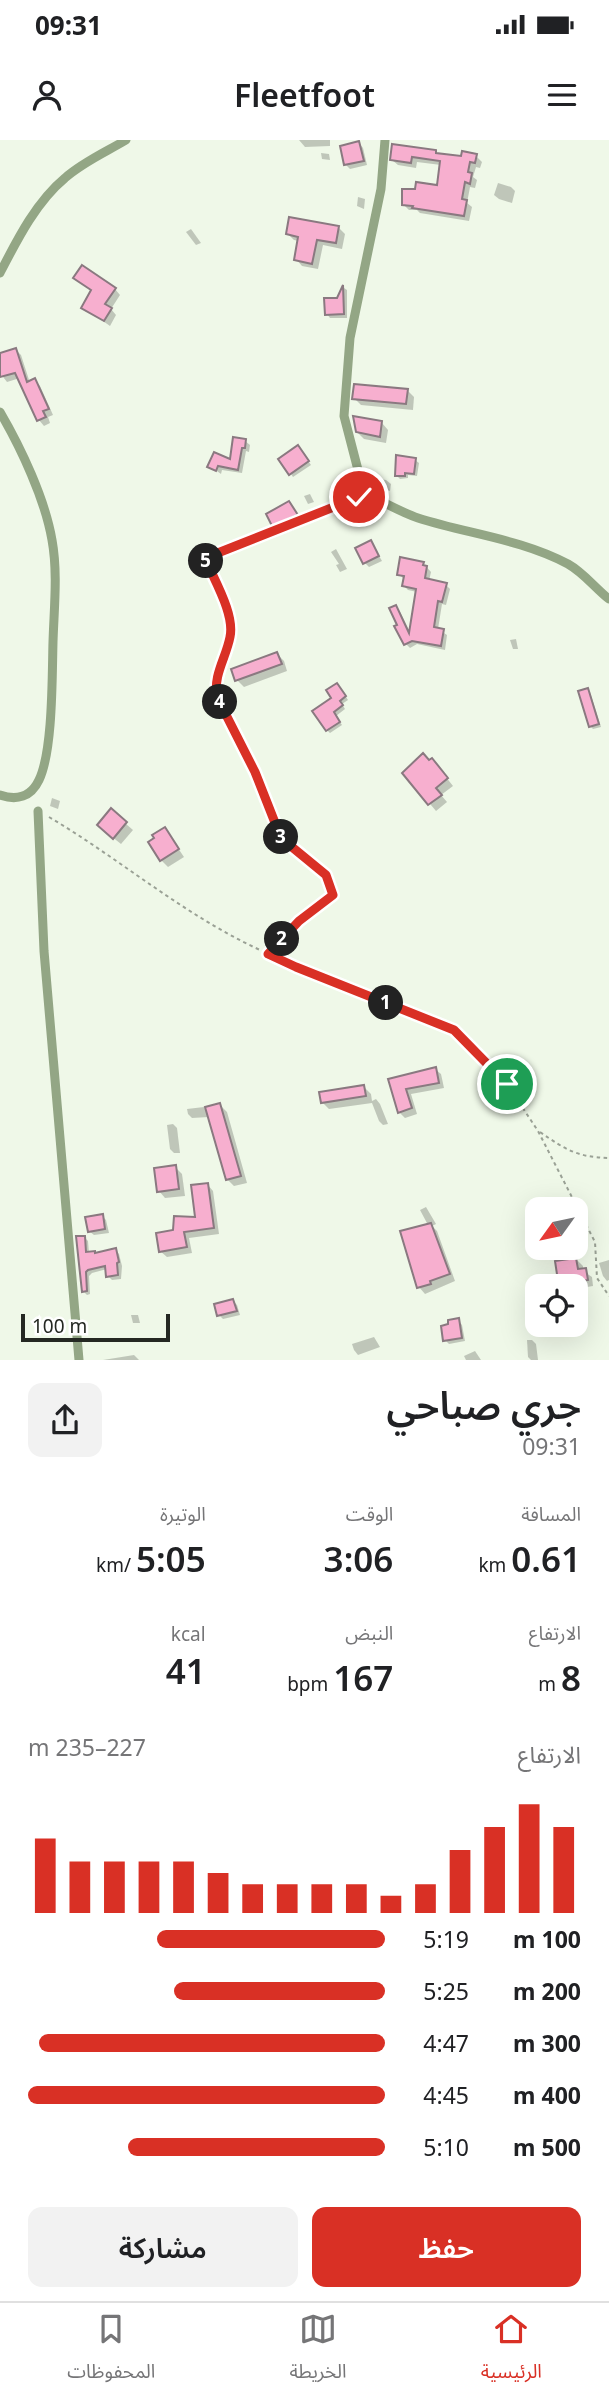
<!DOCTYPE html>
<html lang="ar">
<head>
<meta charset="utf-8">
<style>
	body { margin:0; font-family:"Noto Sans","Noto Sans Arabic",sans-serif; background:#f2f2f2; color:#202124; direction:rtl; height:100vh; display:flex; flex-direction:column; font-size:26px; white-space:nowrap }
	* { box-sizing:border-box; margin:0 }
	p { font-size:23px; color:#757577 }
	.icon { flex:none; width:38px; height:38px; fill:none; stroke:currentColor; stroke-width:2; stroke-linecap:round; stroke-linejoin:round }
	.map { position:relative; height:1220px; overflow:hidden; direction:ltr }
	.sheet { display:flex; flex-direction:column; background:#fff; flex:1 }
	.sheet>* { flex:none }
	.needle { width:46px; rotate:237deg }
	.fabs { position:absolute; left:525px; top:1057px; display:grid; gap:14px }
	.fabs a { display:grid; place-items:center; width:63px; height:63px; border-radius:14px; background:#fff; box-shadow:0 7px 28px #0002; font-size:35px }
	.scale { position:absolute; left:21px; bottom:18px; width:149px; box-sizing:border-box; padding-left:7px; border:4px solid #242822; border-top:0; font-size:19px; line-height:24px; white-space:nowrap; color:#242822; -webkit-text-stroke:5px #fff; paint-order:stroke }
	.pin { position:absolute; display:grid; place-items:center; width:60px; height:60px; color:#fff; margin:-30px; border:4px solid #fff; border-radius:50%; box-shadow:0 2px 7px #0007 }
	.km { position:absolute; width:35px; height:35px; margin:-18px; border-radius:50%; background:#222; color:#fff; font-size:19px; line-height:35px; text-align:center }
	.round { display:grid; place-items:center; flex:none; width:74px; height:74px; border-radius:14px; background:#f2f2f2 }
	.summary { display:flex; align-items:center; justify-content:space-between; height:119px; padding:0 28px }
	h1 { font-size:38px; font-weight:600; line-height:52px }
	.metrics { display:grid; grid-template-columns:repeat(3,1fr); gap:10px; height:119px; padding:7px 28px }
	.metrics div { display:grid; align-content:center }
	.metrics b { font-size:35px; font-weight:600 }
	.metrics small { font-size:19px; font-weight:400 }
	.metrics p { font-size:19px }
	.chart { height:196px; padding:14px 28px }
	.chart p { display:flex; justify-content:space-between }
	.chart svg { width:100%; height:126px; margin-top:7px; stroke:#d93025; stroke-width:6 }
	.action { display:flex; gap:14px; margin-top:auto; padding:14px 28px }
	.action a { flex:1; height:80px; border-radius:14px; background:#d93025; color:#fff; font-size:28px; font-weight:600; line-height:80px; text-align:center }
	.action a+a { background:#f2f2f2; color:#202124 }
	ul { padding:0 28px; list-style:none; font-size:23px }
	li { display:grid; grid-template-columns:112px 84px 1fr; align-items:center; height:52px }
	li i { height:18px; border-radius:9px; background:#d93025 }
	.status { display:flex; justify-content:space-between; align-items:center; height:49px; padding:0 35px; background:#fff; direction:ltr }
	.status svg { height:19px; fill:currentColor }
	header { display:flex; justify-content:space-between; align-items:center; height:91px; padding:0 28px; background:#fff; font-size:32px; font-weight:600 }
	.tabs { display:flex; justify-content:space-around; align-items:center; height:98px; border-top:2px solid #e0e0e0; background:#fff; font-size:19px; color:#757577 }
	.tabs a { display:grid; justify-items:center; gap:4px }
	.tabs .selected { color:#d93025 }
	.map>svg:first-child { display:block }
	.shadow { fill:#0003 }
	.building { fill:#f7afcf; stroke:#8a7980; stroke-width:2 }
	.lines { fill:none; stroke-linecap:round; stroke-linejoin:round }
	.path { stroke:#9aa195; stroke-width:2; stroke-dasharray:3.5 3.5; stroke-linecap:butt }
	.minor { stroke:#93a685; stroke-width:9 }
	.route-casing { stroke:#fff; stroke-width:14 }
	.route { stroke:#d93025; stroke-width:9 }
</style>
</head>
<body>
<div class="status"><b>09:31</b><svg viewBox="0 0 49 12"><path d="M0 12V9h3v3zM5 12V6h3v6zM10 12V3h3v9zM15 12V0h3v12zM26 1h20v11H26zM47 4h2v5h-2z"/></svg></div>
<header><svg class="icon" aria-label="menu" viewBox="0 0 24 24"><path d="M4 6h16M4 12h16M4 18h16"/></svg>Fleetfoot<svg class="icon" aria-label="person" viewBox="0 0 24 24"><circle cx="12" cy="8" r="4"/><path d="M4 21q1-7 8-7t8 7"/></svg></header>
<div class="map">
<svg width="609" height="1220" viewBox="0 0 609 1220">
	<rect width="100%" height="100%" fill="#eff8e8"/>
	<g class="shadow">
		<path d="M 330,0 L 330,6 L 305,7 L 299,0 Z"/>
		<path d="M 359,3 L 363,8 L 367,25 L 350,29 L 346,25 Z"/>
		<path d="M 436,12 L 438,15 L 462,18 L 476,16 L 482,22 L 480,28 L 476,27 L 473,37 L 477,40 L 475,48 L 470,47 L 467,63 L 472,67 L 469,81 L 420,73 L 417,70 L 409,70 L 404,65 L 439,47 L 441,25 L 417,22 L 416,28 L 398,25 L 392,20 Z"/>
		<path d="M 321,13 L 329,14 L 330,20 L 322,19 Z"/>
		<path d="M 498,43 L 511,47 L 515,51 L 512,63 L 499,59 L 494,55 Z"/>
		<path d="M 358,57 L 365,59 L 364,69 L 357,66 Z"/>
		<path d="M 339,88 L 345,94 L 342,109 L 323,105 L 318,129 L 302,126 L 296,119 L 299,101 L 294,100 L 288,94 Z"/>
		<path d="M 191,89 L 201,103 L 196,105 L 186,92 Z"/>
		<path d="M 344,148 L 347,150 L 347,178 L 330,178 L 327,174 Z"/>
		<path d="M 115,149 L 120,155 L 111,169 L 116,175 L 110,186 L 83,167 Z"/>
		<path d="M 16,210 L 21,215 L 30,243 L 35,241 L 40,246 L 53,275 L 48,277 L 50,283 L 44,286 L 39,280 L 20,238 L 7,242 L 0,233 L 0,214 Z"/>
		<path d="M 407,250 L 414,257 L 413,270 L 361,265 L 354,258 Z"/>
		<path d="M 382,283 L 388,290 L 386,303 L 364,299 L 357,292 Z"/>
		<path d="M 245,301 L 250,305 L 249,312 L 246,311 L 242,333 L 222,330 L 221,334 L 210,326 L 231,322 Z"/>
		<path d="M 301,311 L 311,325 L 293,337 L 281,319 Z"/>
		<path d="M 415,320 L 419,323 L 417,336 L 408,335 L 408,338 L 400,339 L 396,335 Z"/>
		<path d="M 375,338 L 386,340 L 391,344 L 390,351 L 378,349 L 374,344 Z"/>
		<path d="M 310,354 L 314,362 L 308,364 L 304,356 Z"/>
		<path d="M 292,367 L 300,379 L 277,388 L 273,385 Z"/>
		<path d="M 371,402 L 382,421 L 369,427 L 365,423 Z"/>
		<path d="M 336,409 L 347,429 L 340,432 L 336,425 L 339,424 L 331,412 Z"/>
		<path d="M 423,423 L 431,432 L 429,441 L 446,445 L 450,449 L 446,465 L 442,464 L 438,489 L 447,495 L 445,510 L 417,504 L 410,508 L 406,504 L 399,486 L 396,467 L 400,472 L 411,494 L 417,452 L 408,450 L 404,446 L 404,439 L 399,434 Z"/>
		<path d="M 516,499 L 518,509 L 513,509 L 510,500 Z"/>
		<path d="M 277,514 L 284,521 L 287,531 L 244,547 L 237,540 Z"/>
		<path d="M 340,548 L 348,560 L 342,564 L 345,569 L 336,576 L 342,585 L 330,593 L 327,590 L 334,558 Z"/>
		<path d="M 587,550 L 590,552 L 601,587 L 593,589 L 590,586 Z"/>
		<path d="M 438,627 L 453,646 L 441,655 L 447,662 L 436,671 L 404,633 Z"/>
		<path d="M 52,658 L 60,661 L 58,669 L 50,666 Z"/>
		<path d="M 111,671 L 133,690 L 121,704 L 106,692 Z"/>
		<path d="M 165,689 L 184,717 L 168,727 L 161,720 L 156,699 Z"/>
		<path d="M 435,929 L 441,934 L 444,948 L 411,954 L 417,974 L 405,978 L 399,972 L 390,940 Z"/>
		<path d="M 364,947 L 371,954 L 372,961 L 376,959 L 380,964 L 388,984 L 383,985 L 379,981 L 372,963 L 329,969 L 322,962 Z"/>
		<path d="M 220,965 L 227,972 L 247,1043 L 234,1046 L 227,1039 L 209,977 L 192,978 L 188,974 L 187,969 L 204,967 L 205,969 Z"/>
		<path d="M 173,984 L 177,988 L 180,1013 L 174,1013 L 170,1009 L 167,985 Z"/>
		<path d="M 175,1027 L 182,1034 L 185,1056 L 165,1058 L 159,1051 Z"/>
		<path d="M 207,1044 L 213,1051 L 219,1094 L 189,1098 L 192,1113 L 167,1117 L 160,1111 L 175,1092 L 197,1079 Z"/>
		<path d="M 426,1067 L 436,1084 L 432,1086 L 437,1091 L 455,1141 L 425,1154 L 419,1147 L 428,1085 L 420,1070 Z"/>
		<path d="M 102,1076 L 106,1080 L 109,1093 L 94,1095 L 89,1091 Z"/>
		<path d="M 84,1097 L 88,1101 L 89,1113 L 97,1115 L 115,1110 L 119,1114 L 122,1126 L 121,1139 L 112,1140 L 108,1136 L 107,1129 L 92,1133 L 89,1136 L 90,1154 L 87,1155 L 83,1151 Z"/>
		<path d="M 576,1119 L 583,1126 L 583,1131 L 592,1137 L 593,1146 L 581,1148 L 578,1145 L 566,1146 L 559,1140 Z"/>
		<path d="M 609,1120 L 609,1140 L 607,1141 L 603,1136 L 599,1123 Z"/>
		<path d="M 233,1161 L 237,1165 L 240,1175 L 223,1179 L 219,1175 Z"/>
		<path d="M 131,1175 L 138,1175 L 140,1183 L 133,1183 Z"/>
		<path d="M 458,1180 L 462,1185 L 465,1201 L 449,1204 L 445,1200 Z"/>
		<path d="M 374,1197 L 380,1207 L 358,1215 L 354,1210 L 352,1204 Z"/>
		<path d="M 527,1200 L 532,1200 L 536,1204 L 538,1220 L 531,1220 L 528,1217 Z"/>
		<path d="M 475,1211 L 481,1220 L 466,1220 L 464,1216 Z"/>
		<path d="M 134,1215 L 139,1220 L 103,1220 Z"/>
	</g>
	<g class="building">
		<path d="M 359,1 L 364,21 L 344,25 L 340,6 Z"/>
		<path d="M 392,4 L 436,10 L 436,13 L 461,16 L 462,11 L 477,14 L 475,23 L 470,22 L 468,32 L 472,33 L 470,44 L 465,42 L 462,59 L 467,60 L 464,76 L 412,68 L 413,66 L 402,65 L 402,49 L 415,49 L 416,42 L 437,45 L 440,21 L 412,17 L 411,23 L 390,20 Z"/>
		<path d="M 289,77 L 339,86 L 336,103 L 317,100 L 312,124 L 294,120 L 298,97 L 286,94 Z"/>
		<path d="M 82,125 L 116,148 L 105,164 L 112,168 L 104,181 L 81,168 L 91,150 L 73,138 Z"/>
		<path d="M 343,145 L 344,174 L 325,175 L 324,158 L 337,158 Z"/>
		<path d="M 16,208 L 27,242 L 35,238 L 49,269 L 43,271 L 46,277 L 37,281 L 15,233 L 0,237 L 0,213 Z"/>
		<path d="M 354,244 L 408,249 L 406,264 L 352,259 Z"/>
		<path d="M 353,276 L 382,281 L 380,297 L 356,292 Z"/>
		<path d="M 233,297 L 246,299 L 245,308 L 242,308 L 238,330 L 218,326 L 216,331 L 207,327 L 214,312 L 230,319 Z"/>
		<path d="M 298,305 L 309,321 L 289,335 L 278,319 Z"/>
		<path d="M 396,315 L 416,318 L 414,334 L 405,333 L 405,336 L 395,336 Z"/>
		<path d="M 289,361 L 298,375 L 272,386 L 266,374 Z"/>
		<path d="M 371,400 L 379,416 L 363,424 L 355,408 Z"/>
		<path d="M 400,417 L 424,422 L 423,425 L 427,426 L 425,438 L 447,443 L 442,462 L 438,461 L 434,487 L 444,489 L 441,506 L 412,501 L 404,505 L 394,486 L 397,485 L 389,468 L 396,465 L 409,493 L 416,449 L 402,446 L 404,436 L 397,435 Z"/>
		<path d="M 277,512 L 282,524 L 235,541 L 231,529 Z"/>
		<path d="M 337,543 L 346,556 L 340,561 L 343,565 L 334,572 L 340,582 L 326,591 L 312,571 L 331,558 L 326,550 Z"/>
		<path d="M 588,548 L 599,584 L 589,587 L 578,551 Z"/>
		<path d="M 423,613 L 429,620 L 432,618 L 448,638 L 436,648 L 442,655 L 428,665 L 402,633 Z"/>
		<path d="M 111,668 L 127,682 L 113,699 L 97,685 Z"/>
		<path d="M 165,687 L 179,709 L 160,721 L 148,702 L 154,698 L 152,695 Z"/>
		<path d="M 436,927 L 439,943 L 406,949 L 412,968 L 398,973 L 388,939 Z"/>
		<path d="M 364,945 L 366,956 L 321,963 L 319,952 Z"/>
		<path d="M 220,963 L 241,1036 L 226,1040 L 205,967 Z"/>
		<path d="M 176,1025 L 179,1049 L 157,1052 L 154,1028 Z"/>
		<path d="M 208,1043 L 214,1088 L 184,1092 L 187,1107 L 159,1112 L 156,1093 L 173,1090 L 174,1076 L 195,1077 L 191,1045 Z"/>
		<path d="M 103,1074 L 105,1089 L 88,1092 L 85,1077 Z"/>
		<path d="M 431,1083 L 450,1134 L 430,1141 L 431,1144 L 417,1148 L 400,1091 Z"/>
		<path d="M 76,1096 L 85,1096 L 86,1112 L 95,1111 L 95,1113 L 116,1108 L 119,1122 L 117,1123 L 118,1135 L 106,1137 L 105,1126 L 88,1130 L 86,1132 L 87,1151 L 82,1152 Z"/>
		<path d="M 576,1118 L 578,1129 L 586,1128 L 588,1140 L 573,1142 L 572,1139 L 558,1141 L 555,1121 Z"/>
		<path d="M 233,1159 L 237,1171 L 217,1176 L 214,1164 Z"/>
		<path d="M 459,1178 L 462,1198 L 443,1201 L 441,1186 L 448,1184 L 448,1180 Z"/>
	</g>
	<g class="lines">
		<g class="path">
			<path d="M 49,677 C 120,719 184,775 260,810"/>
			<path d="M 278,819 L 454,890 L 507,944 L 538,991 L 595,1102 L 597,1138 L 609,1156"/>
			<path d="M 540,992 C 566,1010 577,1017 609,1018"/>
		</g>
		<g class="minor">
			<path d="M 0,133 C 17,100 36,62 65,38 C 83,22 106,12 126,0"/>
			<path d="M 0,272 C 21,308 45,359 52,400 C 58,433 54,468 53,502 C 52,536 53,611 39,640 C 31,657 17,661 0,655"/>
			<path d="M 364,353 L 344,276 L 350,198 L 381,49 L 385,0"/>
			<path d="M 364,353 C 382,361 400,372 418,378 C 468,394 521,399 568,424 C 584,433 595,448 609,459"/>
			<path d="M 38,671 L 44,811 L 79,1220"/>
			<path d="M 268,814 L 298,781 L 333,755 L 326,735 L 281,698 L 255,632 L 217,557 C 213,535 226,518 230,497 C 235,474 214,440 205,418 L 291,386 L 364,353"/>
		</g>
	</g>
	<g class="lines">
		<g class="route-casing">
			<path id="route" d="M 359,357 L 205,418 C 214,440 235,474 230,497 C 226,518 213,535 217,557 L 255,632 L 281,698 L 326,735 L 333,755 L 299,781 L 268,814 L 296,827 L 454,890 L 507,944"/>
		</g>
		<use href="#route" class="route"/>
	</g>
</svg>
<div class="fabs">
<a><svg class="needle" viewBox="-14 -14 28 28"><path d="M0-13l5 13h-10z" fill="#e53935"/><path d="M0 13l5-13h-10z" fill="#757577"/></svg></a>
<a><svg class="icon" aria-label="locate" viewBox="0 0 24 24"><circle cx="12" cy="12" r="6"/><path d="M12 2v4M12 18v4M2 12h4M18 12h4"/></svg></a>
</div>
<div class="scale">100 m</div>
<div class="pin" style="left:507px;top:944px;background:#1e9e55"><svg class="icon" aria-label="arrive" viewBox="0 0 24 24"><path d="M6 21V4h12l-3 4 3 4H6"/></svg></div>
<div class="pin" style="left:359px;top:357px;background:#d93025"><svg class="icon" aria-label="check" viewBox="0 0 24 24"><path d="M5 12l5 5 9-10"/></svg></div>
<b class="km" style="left:386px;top:863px">1</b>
<b class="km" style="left:282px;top:799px">2</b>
<b class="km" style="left:281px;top:697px">3</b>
<b class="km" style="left:220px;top:562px">4</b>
<b class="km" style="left:206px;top:421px">5</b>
</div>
<section class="sheet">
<div class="summary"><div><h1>جري صباحي</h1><p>09:31</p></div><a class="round"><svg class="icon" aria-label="share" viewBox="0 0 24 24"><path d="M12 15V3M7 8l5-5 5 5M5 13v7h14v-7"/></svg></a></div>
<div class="metrics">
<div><p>المسافة</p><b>0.61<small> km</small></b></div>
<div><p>الوقت</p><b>3:06</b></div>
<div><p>الوتيرة</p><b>5:05<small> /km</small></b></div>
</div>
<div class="metrics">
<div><p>الارتفاع</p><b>8<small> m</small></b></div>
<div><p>النبض</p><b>167<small> bpm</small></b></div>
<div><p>kcal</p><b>41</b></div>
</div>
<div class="chart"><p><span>الارتفاع</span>227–235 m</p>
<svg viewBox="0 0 160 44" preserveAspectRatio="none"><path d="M5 44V18M15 44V26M25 44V26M35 44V26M45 44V26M55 44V30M65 44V34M75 44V34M85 44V34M95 44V34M105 44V38M115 44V34M125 44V22M135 44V14M145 44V6M155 44V14"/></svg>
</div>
<ul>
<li><b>100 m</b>5:19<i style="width:64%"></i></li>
<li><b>200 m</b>5:25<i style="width:59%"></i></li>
<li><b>300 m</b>4:47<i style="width:97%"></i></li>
<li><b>400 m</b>4:45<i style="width:100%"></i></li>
<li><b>500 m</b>5:10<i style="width:72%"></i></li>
</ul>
<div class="action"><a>حفظ</a><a>مشاركة</a></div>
</section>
<nav class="tabs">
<a class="selected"><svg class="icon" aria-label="home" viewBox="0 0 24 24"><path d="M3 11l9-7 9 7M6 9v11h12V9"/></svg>الرئيسية</a>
<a><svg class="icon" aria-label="map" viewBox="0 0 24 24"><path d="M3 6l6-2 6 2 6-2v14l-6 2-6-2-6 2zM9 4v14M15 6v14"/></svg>الخريطة</a>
<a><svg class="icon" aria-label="saved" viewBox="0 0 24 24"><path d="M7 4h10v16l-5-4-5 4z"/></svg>المحفوظات</a>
</nav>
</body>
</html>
